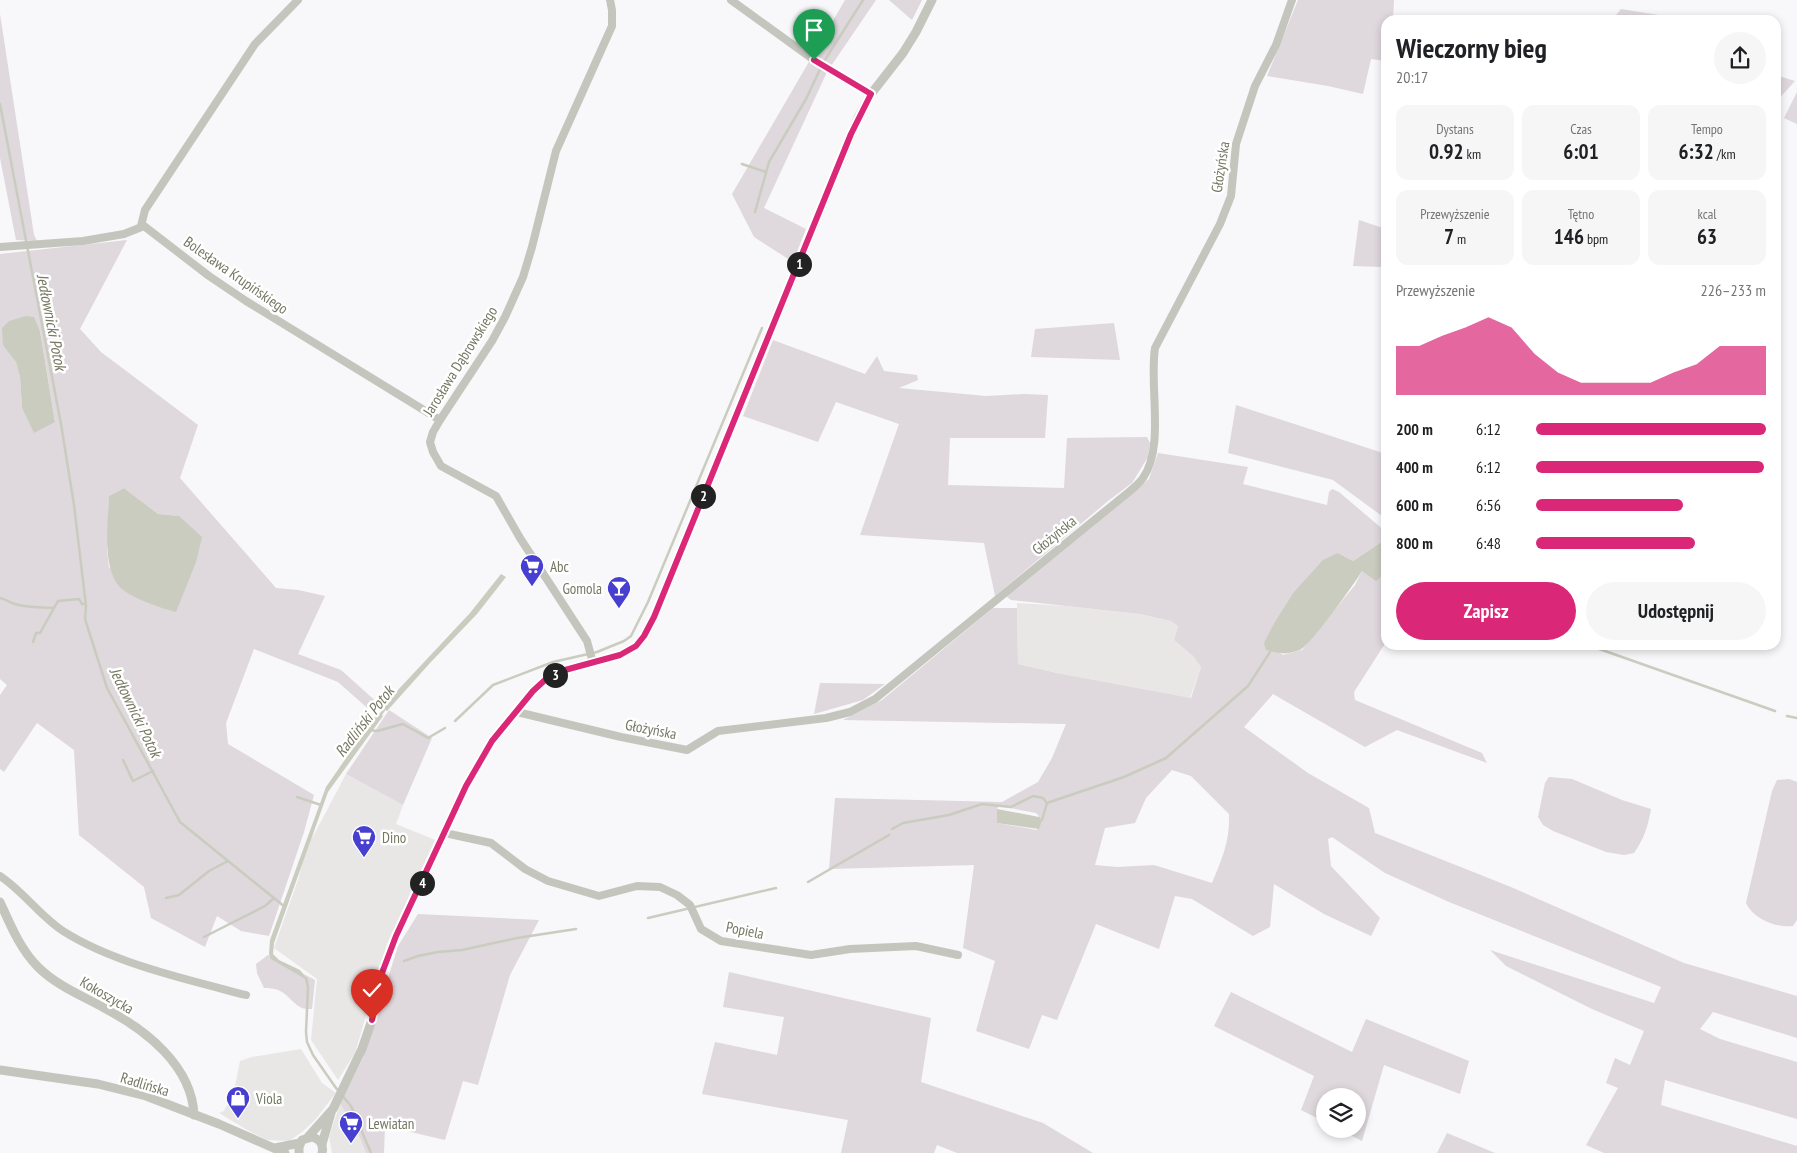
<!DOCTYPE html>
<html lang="pl">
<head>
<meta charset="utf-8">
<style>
	body { margin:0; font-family:"PT Sans Narrow",sans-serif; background:#f6f6f6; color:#202124; height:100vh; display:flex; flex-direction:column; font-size:19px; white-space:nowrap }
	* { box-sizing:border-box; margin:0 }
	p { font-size:16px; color:#757577 }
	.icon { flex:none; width:28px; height:28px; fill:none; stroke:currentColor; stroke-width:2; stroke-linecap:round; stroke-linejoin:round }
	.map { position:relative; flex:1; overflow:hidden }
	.panel { position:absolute; left:1381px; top:15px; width:400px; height:635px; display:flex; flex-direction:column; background:#fff; border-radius:15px; box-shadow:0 2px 8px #0003 }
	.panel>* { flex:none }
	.tools { position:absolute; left:1316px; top:1088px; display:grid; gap:10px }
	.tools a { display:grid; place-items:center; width:50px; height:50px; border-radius:50%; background:#fff; box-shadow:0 2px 8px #0003; font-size:25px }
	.pin { position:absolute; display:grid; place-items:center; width:42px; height:42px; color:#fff; margin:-51px -21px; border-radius:50% 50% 50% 0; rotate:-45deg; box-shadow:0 0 5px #0007 }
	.pin .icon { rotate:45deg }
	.km { position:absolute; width:25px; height:25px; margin:-12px; border-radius:50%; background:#222; color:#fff; font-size:14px; line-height:25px; text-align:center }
	.round { display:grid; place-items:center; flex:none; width:52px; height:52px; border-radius:26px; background:#f6f6f6 }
	.summary { display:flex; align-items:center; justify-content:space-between; height:85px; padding:0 15px }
	h1 { font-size:28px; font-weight:600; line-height:38px }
	.metrics { display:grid; grid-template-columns:repeat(3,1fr); gap:8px; height:85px; padding:5px 15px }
	.metrics div { display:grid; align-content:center; border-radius:12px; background:#f6f6f6; text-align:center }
	.metrics b { font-size:21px; font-weight:600 }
	.metrics small { font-size:14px; font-weight:400 }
	.metrics p { font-size:14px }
	.chart { height:140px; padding:10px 15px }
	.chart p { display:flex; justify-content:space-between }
	.chart svg { width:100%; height:90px; margin-top:5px; fill:#db2777; opacity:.7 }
	.cta { display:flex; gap:10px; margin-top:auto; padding:10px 15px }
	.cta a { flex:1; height:58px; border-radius:30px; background:#db2777; color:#fff; font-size:20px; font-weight:600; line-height:58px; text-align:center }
	.cta a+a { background:#f6f6f6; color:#202124 }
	ul { padding:0 15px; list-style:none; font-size:16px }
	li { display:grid; grid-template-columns:80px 60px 1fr; align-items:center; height:38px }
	li i { height:12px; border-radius:6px; background:#db2777 }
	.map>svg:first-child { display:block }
	.built { fill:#e8e7e6 }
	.green { fill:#dfd8dd; fill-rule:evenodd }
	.water { fill:#caccbf }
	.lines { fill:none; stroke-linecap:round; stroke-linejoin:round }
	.stream { stroke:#caccbf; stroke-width:2.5 }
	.minor { stroke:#c4c6be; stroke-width:8 }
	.tertiary { stroke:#c4c6be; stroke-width:9 }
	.route-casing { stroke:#fff; stroke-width:10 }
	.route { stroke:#db2777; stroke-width:6 }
	.labels { text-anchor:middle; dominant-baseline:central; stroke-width:5; stroke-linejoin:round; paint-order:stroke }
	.street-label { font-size:15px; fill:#727862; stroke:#fff }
	.poi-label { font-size:15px; fill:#727862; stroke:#fff; text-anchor:start }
	.water-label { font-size:16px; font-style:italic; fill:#767861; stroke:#fff }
</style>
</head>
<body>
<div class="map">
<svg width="1797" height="1153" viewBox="0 0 1797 1153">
	<rect width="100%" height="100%" fill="#f8f7f9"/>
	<g class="built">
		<path d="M 1017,603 L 1066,606 L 1140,614 L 1171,621 L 1178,626 L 1174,640 L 1193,656 L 1201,667 L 1190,698 L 1057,673 L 1018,664 Z"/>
		<path d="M 346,774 L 403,805 L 396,824 L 435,840 L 387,944 L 355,1053 L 338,1080 L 311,1040 L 317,979 L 274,948 L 299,877 L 306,845 L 315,833 Z"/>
		<path d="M 301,1049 L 322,1083 L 336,1093 L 315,1120 L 302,1132 L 289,1141 L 267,1140 L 247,1130 L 219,1113 L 224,1111 L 234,1091 L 240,1061 L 252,1057 Z"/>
		<path d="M 340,1104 L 355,1126 L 366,1153 L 332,1153 L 329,1137 Z"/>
	</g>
	<g class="green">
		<path d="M 845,0 L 876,0 L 827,72 L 764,208 L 806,229 L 793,262 L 754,237 L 732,194 Z"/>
		<path d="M 889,0 L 922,0 L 912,20 Z"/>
		<path d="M 1298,0 L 1394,0 L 1393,20 L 1386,20 L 1386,61 L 1371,59 L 1363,94 L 1328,86 L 1267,76 Z"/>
		<path d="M 1621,9 L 1690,20 L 1612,20 Z"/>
		<path d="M 0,14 L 34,235 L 37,241 L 16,240 L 0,158 Z"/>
		<path d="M 1776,75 L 1795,81 L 1776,102 Z"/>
		<path d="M 1797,92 L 1797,124 L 1784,118 Z"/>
		<path d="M 1359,220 L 1386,229 L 1386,245 L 1382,267 L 1353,266 Z"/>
		<path d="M 127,240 L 80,329 L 101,352 L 198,425 L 180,478 L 276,588 L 298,590 L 325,596 L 298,654 L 341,670 L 380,705 L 373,713 L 338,682 L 254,649 L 226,723 L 228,744 L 314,795 L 304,832 L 269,936 L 241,931 L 217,916 L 205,947 L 151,918 L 144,887 L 79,835 L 74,750 L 37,723 L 4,772 L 0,769 L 0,695 L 7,685 L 0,679 L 0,254 ZM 34,319 L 40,331 L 55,421 L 34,432 L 22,408 L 20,377 L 16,362 ZM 124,488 L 158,514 L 179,516 L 109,568 L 107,550 L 109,496 Z"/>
		<path d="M 1114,323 L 1120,360 L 1031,357 L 1035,329 Z"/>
		<path d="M 773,340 L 865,374 L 877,356 L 884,371 L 917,375 L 918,380 L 899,388 L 986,396 L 1024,394 L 1048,395 L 1045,438 L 950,438 L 948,485 L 1064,488 L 1067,438 L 1147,437 L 1150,443 L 1148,457 L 1132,483 L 1108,501 L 995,596 L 984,543 L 860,535 L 899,424 L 836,402 L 818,442 L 743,416 Z"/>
		<path d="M 1236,405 L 1386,454 L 1386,519 L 1333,480 L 1228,453 Z"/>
		<path d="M 1158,453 L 1248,467 L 1243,484 L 1327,505 L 1329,492 L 1332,489 L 1339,492 L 1386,532 L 1386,543 L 1383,541 L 1353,561 L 1338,553 L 1293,593 L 1274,623 L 1265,643 L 1283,655 L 1302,650 L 1355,585 L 1362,571 L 1383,575 L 1386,571 L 1386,642 L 1354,692 L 1355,700 L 1482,753 L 1487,763 L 1397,730 L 1365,747 L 1273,694 L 1244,727 L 1308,773 L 1369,808 L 1375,833 L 1511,887 L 1684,963 L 1797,996 L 1797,1038 L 1713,1012 L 1700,1029 L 1720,1039 L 1797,1062 L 1797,1119 L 1665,1080 L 1661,1105 L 1797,1146 L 1797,1153 L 1604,1153 L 1586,1145 L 1618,1088 L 1606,1083 L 1615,1058 L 1630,1065 L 1644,1031 L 1592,1009 L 1506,966 L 1490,950 L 1654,1003 L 1661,987 L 1449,902 L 1385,873 L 1332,837 L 1328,839 L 1331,866 L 1380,918 L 1371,936 L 1324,914 L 1274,884 L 1270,927 L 1253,936 L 1192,899 L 1175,896 L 1159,949 L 1096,924 L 1057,1020 L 1042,1015 L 1029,1049 L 976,1031 L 995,961 L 963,948 L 974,865 L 829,869 L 835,798 L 1002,802 L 1038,782 L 1052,758 L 1066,724 L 843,720 L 882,700 L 993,608 L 1017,608 L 1018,664 L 1057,673 L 1191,698 L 1201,667 L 1193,656 L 1174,640 L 1178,626 L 1171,621 L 1140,614 L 1011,600 L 1006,596 L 1149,479 ZM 1172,770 L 1191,776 L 1229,814 C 1230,842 1222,858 1212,883 L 1154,865 L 1117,867 L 1095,865 L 1105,828 L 1135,823 L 1146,798 ZM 999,806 L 1036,813 L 1039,816 L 1037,830 L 997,823 L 997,809 Z"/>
		<path d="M 820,683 L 885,684 L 863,700 L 814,714 Z"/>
		<path d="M 389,710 L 432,738 L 403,805 L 346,774 Z"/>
		<path d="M 1549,777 L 1572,779 L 1622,800 L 1651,809 C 1648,826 1644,839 1634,853 L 1624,855 L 1606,852 L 1553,831 L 1543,825 L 1538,817 L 1545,783 Z"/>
		<path d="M 1789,779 L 1797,782 L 1797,920 L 1793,926 C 1776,928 1753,919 1746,903 L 1772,791 L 1777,780 Z"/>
		<path d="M 418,914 L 539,920 L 510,975 L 478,1085 L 463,1081 L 445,1140 L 385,1126 L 384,1153 L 366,1153 L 355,1126 L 340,1104 L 363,1058 L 398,946 Z"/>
		<path d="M 268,955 L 315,980 L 312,1009 C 308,1009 303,1009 300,1007 C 285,997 286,988 264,988 L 257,973 L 256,964 Z"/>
		<path d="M 729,972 L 931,1018 L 921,1082 L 1043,1123 L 1093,1153 L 957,1153 L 937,1145 L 934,1153 L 841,1153 L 848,1120 L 702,1094 L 715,1042 L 777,1055 L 784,1017 L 723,1007 Z"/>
		<path d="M 1231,992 L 1352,1052 L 1366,1019 L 1469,1061 L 1460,1094 L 1384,1065 L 1362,1141 L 1338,1129 L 1358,1129 L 1358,1096 L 1325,1096 L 1325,1122 L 1301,1110 L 1314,1076 L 1214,1026 Z"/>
		<path d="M 1447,1133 L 1495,1153 L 1437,1153 Z"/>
	</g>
	<g class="water">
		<path d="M 26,316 L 34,317 L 40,331 L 55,422 L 34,433 L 22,408 L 20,377 L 16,362 L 3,345 L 2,328 L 9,321 Z"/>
		<path d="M 124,488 L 158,514 L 179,516 L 202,537 L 196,562 L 176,612 C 161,608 134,599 122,589 C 101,570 108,522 109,496 Z"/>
		<path d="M 1383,541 L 1386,543 C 1386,561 1391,569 1376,581 L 1362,571 C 1355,583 1310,646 1300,650 C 1286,655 1280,654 1266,650 L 1264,643 L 1274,623 L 1293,593 L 1323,560 L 1338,553 L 1353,561 Z"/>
		<path d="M 501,574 L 506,577 L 477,614 L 430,663 L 387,711 L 382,707 L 470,613 Z"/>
		<path d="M 378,712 L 383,716 L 328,792 L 274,943 L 273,954 L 279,960 L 300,970 L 308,980 L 307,980 L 271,959 L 269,954 L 270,940 L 326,787 Z"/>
		<path d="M 997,809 L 1039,817 L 1042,820 L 1039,829 L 997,823 Z"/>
	</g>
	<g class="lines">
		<g class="stream">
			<path d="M 0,104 L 61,424 L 74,505 L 86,606 L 85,619 L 107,688 L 180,822 L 285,907"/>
			<path d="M 742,164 L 766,172"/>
			<path d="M 755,212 L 769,162 L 806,99 L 823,63 L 863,0"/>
			<path d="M 1383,541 L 1386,538"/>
			<path d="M 0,598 C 6,599 10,603 15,604 C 27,608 42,607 54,608 L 58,601 L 79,599 L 82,604 L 85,604"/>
			<path d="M 33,642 L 36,633 L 40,633 L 54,608"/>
			<path d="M 1588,645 L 1775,711"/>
			<path d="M 1787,716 L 1797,718"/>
			<path d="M 379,717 L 386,707"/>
			<path d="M 455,721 L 493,685 L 553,662 L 597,652 L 624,641 L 631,636 L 648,602 L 762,328"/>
			<path d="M 369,730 L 377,731 L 403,724 L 428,738 L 445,728"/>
			<path d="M 123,760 L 133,781 L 153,771"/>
			<path d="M 297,797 L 321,805"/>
			<path d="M 1042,820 L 1047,803"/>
			<path d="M 892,829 L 903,823 L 949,815 L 982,804 L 1011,807 L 1033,796 L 1043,798 L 1047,803 L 1124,777 L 1166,758 L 1248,686 L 1270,652"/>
			<path d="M 808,882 L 889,835"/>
			<path d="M 166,898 L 179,895 L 209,871 L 228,861"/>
			<path d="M 648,918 L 776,888"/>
			<path d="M 204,937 L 265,906 L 274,898"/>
			<path d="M 404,961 L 418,956 L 438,952 L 462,950 L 517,938 L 576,929"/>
			<path d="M 306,978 L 308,987 L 306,1032 L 307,1042 L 313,1055 L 336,1088 L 351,1106 L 371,1153"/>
		</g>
		<g class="minor">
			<path d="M 731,0 L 814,60 L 871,94"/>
			<path d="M 141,226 L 145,210 L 255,44 L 298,0"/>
			<path d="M 0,247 L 83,241 L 124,234 L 144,226 L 209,276 L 246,301 L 440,420"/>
			<path d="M 593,663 L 587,641 L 520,538 L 496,496 L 441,466 L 433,452 L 430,442 L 433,432 L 440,420 L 492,341 L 505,317 L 523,277 L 532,247 L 556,151 L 612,26 L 612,10 L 610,0"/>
			<path d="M 517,712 L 621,737 L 687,750 L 718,731 L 826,718 L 850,712 L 875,699 L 1114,504 C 1123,496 1136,488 1143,478 C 1165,447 1149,385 1155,348 L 1220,224 L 1231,196 L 1236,144 L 1255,86 L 1276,45 L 1292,0"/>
			<path d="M 445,833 L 491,843 L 525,869 L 548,881 L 599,896 L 637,886 L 660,887 L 677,895 L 690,905 L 701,929 L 721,941 L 811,955 L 850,949 L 916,946 L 958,955"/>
			<path d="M 0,876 C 23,891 40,916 63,931 C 113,963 188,980 246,995"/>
		</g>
		<g class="tertiary">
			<path d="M 0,902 C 10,924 20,949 38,967 C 57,986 83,996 106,1009 C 146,1030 192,1066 194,1115"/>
			<path d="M 0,1070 L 98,1084 L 146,1096 L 219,1124 L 285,1153"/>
			<path d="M 308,1137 L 333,1109 L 362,1049 L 372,1020 L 382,973 L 396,936 L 466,786 L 492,741 L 533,691 L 546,679 L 565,670 L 620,655 L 636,646 L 645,635 L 654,617 L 858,118 L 871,94 L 903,53 L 916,32 L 932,0"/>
			<path d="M 322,1144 L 331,1113"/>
			<path d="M 275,1148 L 300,1143"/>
			<path d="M 299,1153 L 299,1147 L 302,1140 L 312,1137 C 320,1139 324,1145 322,1153"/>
		</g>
	</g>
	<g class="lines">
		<g class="route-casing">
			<path id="route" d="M 372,1020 L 382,973 L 396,936 L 466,786 L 492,741 L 533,691 L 546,679 L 565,670 L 620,655 L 636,646 L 644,636 L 654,617 L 851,134 L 871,94 L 814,60"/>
		</g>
		<use href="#route" class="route"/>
	</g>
	<defs>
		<g id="supermarket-pin" transform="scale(1.25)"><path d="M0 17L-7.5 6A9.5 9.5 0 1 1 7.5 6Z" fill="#473fd0" stroke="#fff"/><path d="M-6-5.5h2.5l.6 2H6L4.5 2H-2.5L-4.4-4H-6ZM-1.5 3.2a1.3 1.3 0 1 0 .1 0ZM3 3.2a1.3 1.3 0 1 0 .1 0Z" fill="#fff"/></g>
		<g id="bar-pin" transform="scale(1.25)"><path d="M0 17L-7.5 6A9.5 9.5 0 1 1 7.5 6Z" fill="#473fd0" stroke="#fff"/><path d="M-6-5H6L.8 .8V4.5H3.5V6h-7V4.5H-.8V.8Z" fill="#fff"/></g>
		<g id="shop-pin" transform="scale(1.25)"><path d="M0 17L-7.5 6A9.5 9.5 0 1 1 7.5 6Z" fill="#473fd0" stroke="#fff"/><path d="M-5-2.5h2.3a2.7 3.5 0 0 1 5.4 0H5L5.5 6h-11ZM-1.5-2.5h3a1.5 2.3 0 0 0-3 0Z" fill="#fff"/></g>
	</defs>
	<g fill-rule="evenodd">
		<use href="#supermarket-pin" x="532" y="566"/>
		<use href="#bar-pin" x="619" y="588"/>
		<use href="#supermarket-pin" x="364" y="837"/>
		<use href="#shop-pin" x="238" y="1098"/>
		<use href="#supermarket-pin" x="351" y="1123"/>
	</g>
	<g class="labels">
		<g class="street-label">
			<text transform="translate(1220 167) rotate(-81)">Głożyńska</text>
			<text transform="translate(236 275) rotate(35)">Bolesława Krupińskiego</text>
			<text transform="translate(460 361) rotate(-58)">Jarosława Dąbrowskiego</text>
			<text transform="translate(1054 535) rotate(-39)">Głożyńska</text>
			<text transform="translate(651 729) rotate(11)">Głożyńska</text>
			<text transform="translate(745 930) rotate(11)">Popiela</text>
			<text transform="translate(107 995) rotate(30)">Kokoszycka</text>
			<text transform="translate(145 1084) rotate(17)">Radlińska</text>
		</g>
		<g class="poi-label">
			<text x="550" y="566">Abc</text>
			<text x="602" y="588" text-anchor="end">Gomola</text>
			<text x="382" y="837">Dino</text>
			<text x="256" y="1098">Viola</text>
			<text x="368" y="1123">Lewiatan</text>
		</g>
		<g class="water-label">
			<text transform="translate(52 322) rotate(79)">Jedłownicki Potok</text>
			<text transform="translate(136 712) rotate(64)">Jedłownicki Potok</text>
			<text transform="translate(364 721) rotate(-52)">Radliński Potok</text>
		</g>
	</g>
</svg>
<div class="tools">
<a><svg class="icon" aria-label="layers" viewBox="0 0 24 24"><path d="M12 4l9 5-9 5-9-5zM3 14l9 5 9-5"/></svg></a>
</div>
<div class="pin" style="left:814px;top:60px;background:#1e9e55"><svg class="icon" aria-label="arrive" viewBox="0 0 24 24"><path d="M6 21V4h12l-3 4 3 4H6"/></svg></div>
<div class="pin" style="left:372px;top:1020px;background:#d93025"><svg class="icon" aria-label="check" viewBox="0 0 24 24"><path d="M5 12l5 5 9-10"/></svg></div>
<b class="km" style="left:799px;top:264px">1</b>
<b class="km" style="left:703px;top:496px">2</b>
<b class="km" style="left:555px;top:675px">3</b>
<b class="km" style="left:422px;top:883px">4</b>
<section class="panel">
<div class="summary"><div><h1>Wieczorny bieg</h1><p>20:17</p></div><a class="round"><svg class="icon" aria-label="share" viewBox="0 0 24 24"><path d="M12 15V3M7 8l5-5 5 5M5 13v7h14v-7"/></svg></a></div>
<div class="metrics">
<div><p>Dystans</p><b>0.92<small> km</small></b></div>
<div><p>Czas</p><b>6:01</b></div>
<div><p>Tempo</p><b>6:32<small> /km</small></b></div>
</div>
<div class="metrics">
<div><p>Przewyższenie</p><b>7<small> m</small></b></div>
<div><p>Tętno</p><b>146<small> bpm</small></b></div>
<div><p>kcal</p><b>63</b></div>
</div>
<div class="chart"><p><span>Przewyższenie</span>226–233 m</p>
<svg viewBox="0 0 160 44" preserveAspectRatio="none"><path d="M0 44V20L10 20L20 15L30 11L40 6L50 11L60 24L70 33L80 38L90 38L100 38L110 38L120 33L130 29L140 20L150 20L160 20V44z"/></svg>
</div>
<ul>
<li><b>200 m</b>6:12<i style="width:100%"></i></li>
<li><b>400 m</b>6:12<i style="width:99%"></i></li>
<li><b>600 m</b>6:56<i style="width:64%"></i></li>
<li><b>800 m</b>6:48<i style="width:69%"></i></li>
</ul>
<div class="cta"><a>Zapisz</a><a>Udostępnij</a></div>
</section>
</div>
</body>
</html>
